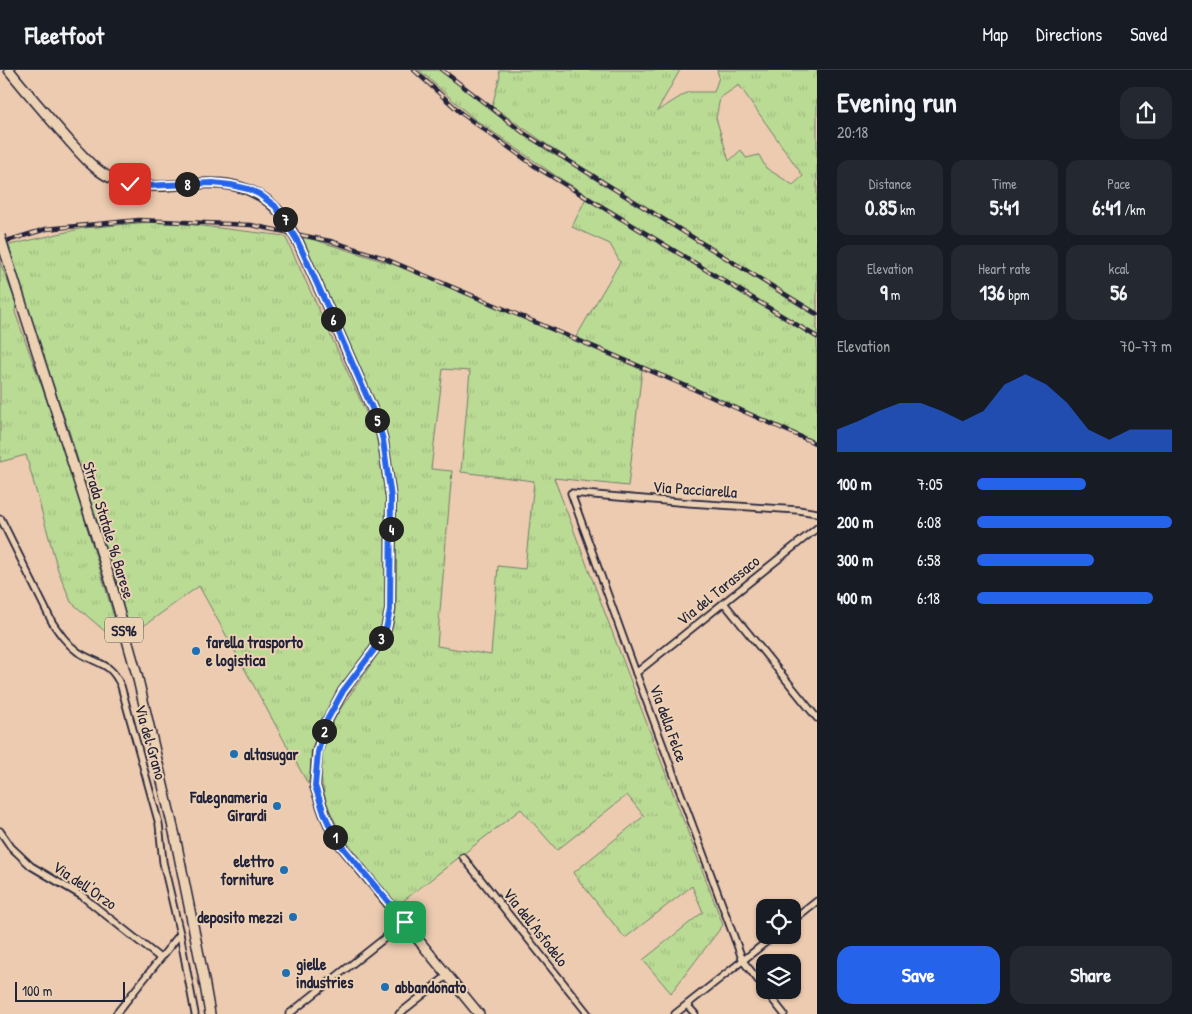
<!DOCTYPE html>
<html lang="en">
<head>
<meta charset="utf-8">
<style>
	body { margin:0; font-family:"Patrick Hand",sans-serif; background:#242831; color:#f1f3f6; height:100vh; display:flex; flex-direction:column; font-size:19px; white-space:nowrap }
	* { box-sizing:border-box; margin:0 }
	p { font-size:16px; color:#9ea1a6 }
	.icon { flex:none; width:28px; height:28px; fill:none; stroke:currentColor; stroke-width:2; stroke-linecap:round; stroke-linejoin:round }
	.map { position:relative; flex:1; overflow:hidden }
	.sheet { display:flex; flex-direction:column; background:#171b24; width:375px }
	.sheet>* { flex:none }
	.tools { position:absolute; left:756px; top:829px; display:grid; gap:10px }
	.tools a { display:grid; place-items:center; width:45px; height:45px; border-radius:10px; background:#171b24; box-shadow:0 1px 4px #0004; font-size:25px }
	.scale { position:absolute; left:15px; bottom:12px; width:110px; box-sizing:border-box; padding-left:5px; border:2px solid #22223b; border-top:0; font-size:14px; line-height:18px; white-space:nowrap; color:#22223b; -webkit-text-stroke:4px #edd1b3; paint-order:stroke }
	.pin { position:absolute; display:grid; place-items:center; width:42px; height:42px; color:#fff; margin:-21px; border-radius:10px; box-shadow:0 2px 8px #0006 }
	.km { position:absolute; width:25px; height:25px; margin:-12px; border-radius:50%; background:#222; color:#fff; font-size:14px; line-height:25px; text-align:center }
	.round { display:grid; place-items:center; flex:none; width:52px; height:52px; border-radius:15px; background:#242831 }
	.head { display:flex; align-items:center; justify-content:space-between; height:85px; padding:0 20px }
	h1 { font-size:28px; font-weight:700; line-height:38px }
	.metrics { display:grid; grid-template-columns:repeat(3,1fr); gap:8px; height:85px; padding:5px 20px }
	.metrics div { display:grid; align-content:center; border-radius:12px; background:#242831; text-align:center }
	.metrics b { font-size:21px; font-weight:700 }
	.metrics small { font-size:14px; font-weight:400 }
	.metrics p { font-size:14px }
	.chart { height:140px; padding:10px 20px }
	.chart p { display:flex; justify-content:space-between }
	.chart svg { width:100%; height:90px; margin-top:5px; fill:#2563eb; opacity:.7 }
	.button { display:flex; gap:10px; margin-top:auto; padding:10px 20px }
	.button a { flex:1; height:58px; border-radius:15px; background:#2563eb; color:#fff; font-size:20px; font-weight:700; line-height:58px; text-align:center }
	.button a+a { background:#242831; color:#f1f3f6 }
	ul { padding:0 20px; list-style:none; font-size:16px }
	li { display:grid; grid-template-columns:80px 60px 1fr; align-items:center; height:38px }
	li i { height:12px; border-radius:6px; background:#2563eb }
	header { display:flex; align-items:center; gap:30px; box-sizing:border-box; height:70px; padding:0 25px; background:#171b24; border-bottom:1px solid #363941 }
	header strong { font-size:24px }
	nav { display:flex; gap:28px; margin-inline-start:auto; font-size:18px }
	main { display:flex; flex:1; min-height:0 }
	.map>svg:first-child { display:block }
	.grass { fill:url(#grass-tufts); stroke:#6e7e68; fill-rule:evenodd }
	.lines { fill:none; stroke-linecap:round; stroke-linejoin:round }
	.minor-casing { stroke:#22223b; stroke-width:9 }
	.secondary-casing { stroke:#22223b; stroke-width:12 }
	.primary-casing { stroke:#22223b; stroke-width:12 }
	.minor { stroke:#edd1b3; stroke-width:5.5 }
	.secondary { stroke:#edd1b3; stroke-width:9 }
	.primary { stroke:#edd1b3; stroke-width:9 }
	.rail-casing { stroke:#22223b; stroke-width:4.5 }
	.rail { stroke:#edd1b3; stroke-width:2.5; stroke-dasharray:8; stroke-linecap:butt }
	.secondary-bridge-casing { stroke:#22223b; stroke-width:12; stroke-linecap:butt }
	.primary-bridge-casing { stroke:#22223b; stroke-width:12; stroke-linecap:butt }
	.secondary-bridge { stroke:#edd1b3; stroke-width:9 }
	.primary-bridge { stroke:#edd1b3; stroke-width:9 }
	.route-casing { stroke:#fff; stroke-width:10 }
	.route { stroke:#2563eb; stroke-width:6 }
	.poi-dot { fill:#1f6fb2; stroke:#edd1b3; stroke-width:2 }
	.labels { text-anchor:middle; dominant-baseline:central; stroke-width:4; stroke-linejoin:round; paint-order:stroke }
	.shield { fill:#edd1b3; stroke:#5f565f; stroke-width:1 }
	.shield-label { font-size:15px; font-weight:bold; fill:#22223b }
	.street-label { font-size:16px; fill:#22223b; stroke:#edd1b3 }
	.poi-label { font-size:16px; font-weight:bold; fill:#22223b; stroke:#edd1b3; text-anchor:start }
</style>
</head>
<body>
<header>
<strong>Fleetfoot</strong>
<nav><a>Map</a><a>Directions</a><a>Saved</a></nav>
</header>
<main>
<div class="map">
<svg width="817" height="944" viewBox="0 0 817 944">
	<defs>
		<pattern id="grass-tufts" width="24" height="20" patternUnits="userSpaceOnUse" patternTransform="scale(1.25)"><rect width="24" height="20" fill="#badb94"/><path d="M3 7l-1-3M5 7V3M7 7l1-3M15 17l-1-3M17 17v-4M19 17l1-3" fill="none" stroke="#a0bc80"/></pattern>
	</defs>
	<rect width="100%" height="100%" fill="#edcbb0"/>
	<filter id="ink" filterUnits="userSpaceOnUse"><feTurbulence type="fractalNoise" baseFrequency=".02" numOctaves="2"/><feDisplacementMap in="SourceGraphic" scale="10" xChannelSelector="R" yChannelSelector="G"/><feConvolveMatrix kernelMatrix="1 2 1 2 8 2 1 2 1" color-interpolation-filters="sRGB"/></filter>
	<g filter="url(#ink)">
		<g class="grass">
			<path d="M 419,0 L 443,0 L 533,69 L 817,247 L 817,266 L 556,106 L 473,48 Z"/>
			<path d="M 499,0 L 680,0 L 657,41 L 688,22 L 714,22 L 719,7 L 717,0 L 817,0 L 817,244 L 562,85 L 492,36 L 500,6 ZM 739,15 L 803,106 L 793,115 L 766,98 L 759,85 L 746,88 L 741,80 L 729,91 L 716,48 L 720,28 Z"/>
			<path d="M 586,128 L 817,269 L 817,373 L 576,267 L 620,192 L 610,174 L 572,157 Z"/>
			<path d="M 161,151 L 285,166 L 376,364 L 387,437 L 386,525 L 385,542 L 379,563 L 320,652 L 308,714 L 199,516 L 131,565 L 70,364 L 5,176 L 84,158 Z"/>
			<path d="M 302,166 L 418,202 L 642,300 L 628,416 L 554,408 L 723,855 L 671,923 L 643,890 L 703,842 L 692,816 L 625,868 L 573,803 L 644,746 L 627,725 L 557,780 L 521,739 L 398,835 C 358,785 304,737 326,666 C 331,649 344,635 353,620 C 364,605 375,589 384,572 C 387,567 391,561 393,555 C 394,551 395,545 396,541 L 396,436 L 393,401 L 382,352 ZM 443,299 L 470,301 L 461,402 L 534,411 L 525,499 L 498,496 L 491,585 L 437,576 L 452,401 L 431,399 Z"/>
			<path d="M 0,192 L 16,232 L 15,242 L 60,367 L 121,570 L 107,563 L 71,532 L 58,500 L 26,385 L 0,392 Z"/>
		</g>
		<g class="lines">
			<g class="minor-casing">
				<g id="minor">
					<path d="M 1,449 L 52,552 C 60,564 67,574 78,582 C 98,595 110,591 121,616 L 159,754 L 163,792 L 180,864 L 195,944"/>
					<path d="M 724,533 L 817,648"/>
					<path d="M 636,603 L 817,458"/>
					<path d="M 0,761 L 11,777 L 31,796 L 82,826 L 160,888"/>
					<path d="M 463,787 L 588,944"/>
					<path d="M 792,851 L 817,831"/>
					<path d="M 765,919 L 743,891 L 636,603 L 571,423 L 690,433 L 798,440 L 817,443"/>
					<path d="M 765,920 L 784,944"/>
					<path d="M 687,935 L 695,944"/>
					<path d="M 116,944 L 180,864"/>
					<path d="M 289,944 L 405,852"/>
					<path d="M 399,944 L 448,905"/>
					<path d="M 675,944 L 775,865"/>
				</g>
			</g>
			<g class="secondary-casing">
				<g id="secondary">
					<path d="M 9,0 C 29,25 50,49 71,73 C 83,86 94,100 111,108 C 126,116 147,116 163,116 C 210,113 249,105 283,146"/>
					<path d="M 298,172 L 329,240 L 378,352 L 383,370 L 391,428 L 390,540 L 386,559 L 374,580 L 343,621 L 326,653 L 317,682 L 315,716 L 324,743 L 335,768 L 479,944"/>
				</g>
			</g>
			<g class="primary-casing">
				<path id="primary" d="M 6,185 L 111,513 L 137,605 L 175,766 L 204,910 L 210,944"/>
			</g>
			<use href="#minor" class="minor"/>
			<use href="#secondary" class="secondary"/>
			<use href="#primary" class="primary"/>
			<g class="rail-casing">
				<g id="rail">
					<path d="M 414,0 L 461,43 L 536,97 L 817,267"/>
					<path d="M 442,0 L 525,64 L 817,244"/>
					<path d="M 0,173 L 46,159 L 139,150 L 251,155 L 330,171 L 381,187 L 691,318 L 817,374"/>
				</g>
			</g>
			<use href="#rail" class="rail"/>
			<g class="secondary-bridge-casing">
				<path id="secondary-bridge" d="M 283,146 L 298,172"/>
			</g>
			<g class="primary-bridge-casing">
				<path id="primary-bridge" d="M 0,166 L 6,185"/>
			</g>
			<use href="#secondary-bridge" class="secondary-bridge"/>
			<use href="#primary-bridge" class="primary-bridge"/>
		</g>
	</g>
	<g class="lines" filter="url(#ink)">
		<g class="route-casing">
			<path id="route" d="M 130,114 L 144,116 L 213,113 L 231,115 L 248,119 L 259,124 L 275,136 L 282,146 L 298,172 L 329,240 L 378,352 L 383,370 L 391,428 L 390,540 L 386,559 L 374,580 L 343,621 L 326,652 L 318,682 L 315,716 L 324,743 L 335,768 L 405,852"/>
		</g>
		<use href="#route" class="route"/>
	</g>
	<g class="poi-dot">
		<circle cx="196" cy="581" r="5"/>
		<circle cx="234" cy="684" r="5"/>
		<circle cx="277" cy="736" r="5"/>
		<circle cx="284" cy="800" r="5"/>
		<circle cx="293" cy="847" r="5"/>
		<circle cx="286" cy="903" r="5"/>
		<circle cx="385" cy="917" r="5"/>
	</g>
	<g class="labels">
		<rect class="shield" x="105" y="547.5" width="38" height="25" rx="4"/>
		<g class="shield-label">
			<text x="124" y="560">SS96</text>
		</g>
		<g class="street-label">
			<text transform="translate(695 419) rotate(4)">Via Pacciarella</text>
			<text transform="translate(109 460) rotate(73)">Strada Statale 96 Barese</text>
			<text transform="translate(718 520) rotate(-39)">Via del Tarassaco</text>
			<text transform="translate(669 653) rotate(70)">Via della Felce</text>
			<text transform="translate(151 672) rotate(74)">Via del Grano</text>
			<text transform="translate(85 815) rotate(34)">Via dell'Orzo</text>
			<text transform="translate(536 857) rotate(52)">Via dell'Asfodelo</text>
		</g>
		<g class="poi-label">
			<text x="206" y="572">farella trasporto<tspan x="206" dy="18">e logistica</tspan></text>
			<text x="244" y="684">altasugar</text>
			<text x="267" y="727" text-anchor="end">Falegnameria<tspan x="267" dy="18">Girardi</tspan></text>
			<text x="274" y="791" text-anchor="end">elettro<tspan x="274" dy="18">forniture</tspan></text>
			<text x="283" y="847" text-anchor="end">deposito mezzi</text>
			<text x="296" y="894">gielle<tspan x="296" dy="18">industries</tspan></text>
			<text x="395" y="917">abbandonato</text>
		</g>
	</g>
</svg>
<div class="tools">
<a><svg class="icon" aria-label="locate" viewBox="0 0 24 24"><circle cx="12" cy="12" r="6"/><path d="M12 2v4M12 18v4M2 12h4M18 12h4"/></svg></a>
<a><svg class="icon" aria-label="layers" viewBox="0 0 24 24"><path d="M12 4l9 5-9 5-9-5zM3 14l9 5 9-5"/></svg></a>
</div>
<div class="scale">100 m</div>
<div class="pin" style="left:405px;top:852px;background:#1e9e55"><svg class="icon" aria-label="arrive" viewBox="0 0 24 24"><path d="M6 21V4h12l-3 4 3 4H6"/></svg></div>
<div class="pin" style="left:130px;top:114px;background:#d93025"><svg class="icon" aria-label="check" viewBox="0 0 24 24"><path d="M5 12l5 5 9-10"/></svg></div>
<b class="km" style="left:335px;top:767px">1</b>
<b class="km" style="left:324px;top:661px">2</b>
<b class="km" style="left:381px;top:568px">3</b>
<b class="km" style="left:391px;top:459px">4</b>
<b class="km" style="left:377px;top:350px">5</b>
<b class="km" style="left:333px;top:249px">6</b>
<b class="km" style="left:285px;top:149px">7</b>
<b class="km" style="left:187px;top:114px">8</b>
</div>
<section class="sheet">
<div class="head"><div><h1>Evening run</h1><p>20:18</p></div><a class="round"><svg class="icon" aria-label="share" viewBox="0 0 24 24"><path d="M12 15V3M7 8l5-5 5 5M5 13v7h14v-7"/></svg></a></div>
<div class="metrics">
<div><p>Distance</p><b>0.85<small> km</small></b></div>
<div><p>Time</p><b>5:41</b></div>
<div><p>Pace</p><b>6:41<small> /km</small></b></div>
</div>
<div class="metrics">
<div><p>Elevation</p><b>9<small> m</small></b></div>
<div><p>Heart rate</p><b>136<small> bpm</small></b></div>
<div><p>kcal</p><b>56</b></div>
</div>
<div class="chart"><p><span>Elevation</span>70–77 m</p>
<svg viewBox="0 0 160 44" preserveAspectRatio="none"><path d="M0 44V33L10 29L20 24L30 20L40 20L50 24L60 29L70 24L80 11L90 6L100 11L110 20L120 33L130 38L140 33L150 33L160 33V44z"/></svg>
</div>
<ul>
<li><b>100 m</b>7:05<i style="width:56%"></i></li>
<li><b>200 m</b>6:08<i style="width:100%"></i></li>
<li><b>300 m</b>6:58<i style="width:60%"></i></li>
<li><b>400 m</b>6:18<i style="width:90%"></i></li>
</ul>
<div class="button"><a>Save</a><a>Share</a></div>
</section>
</main>
</body>
</html>
